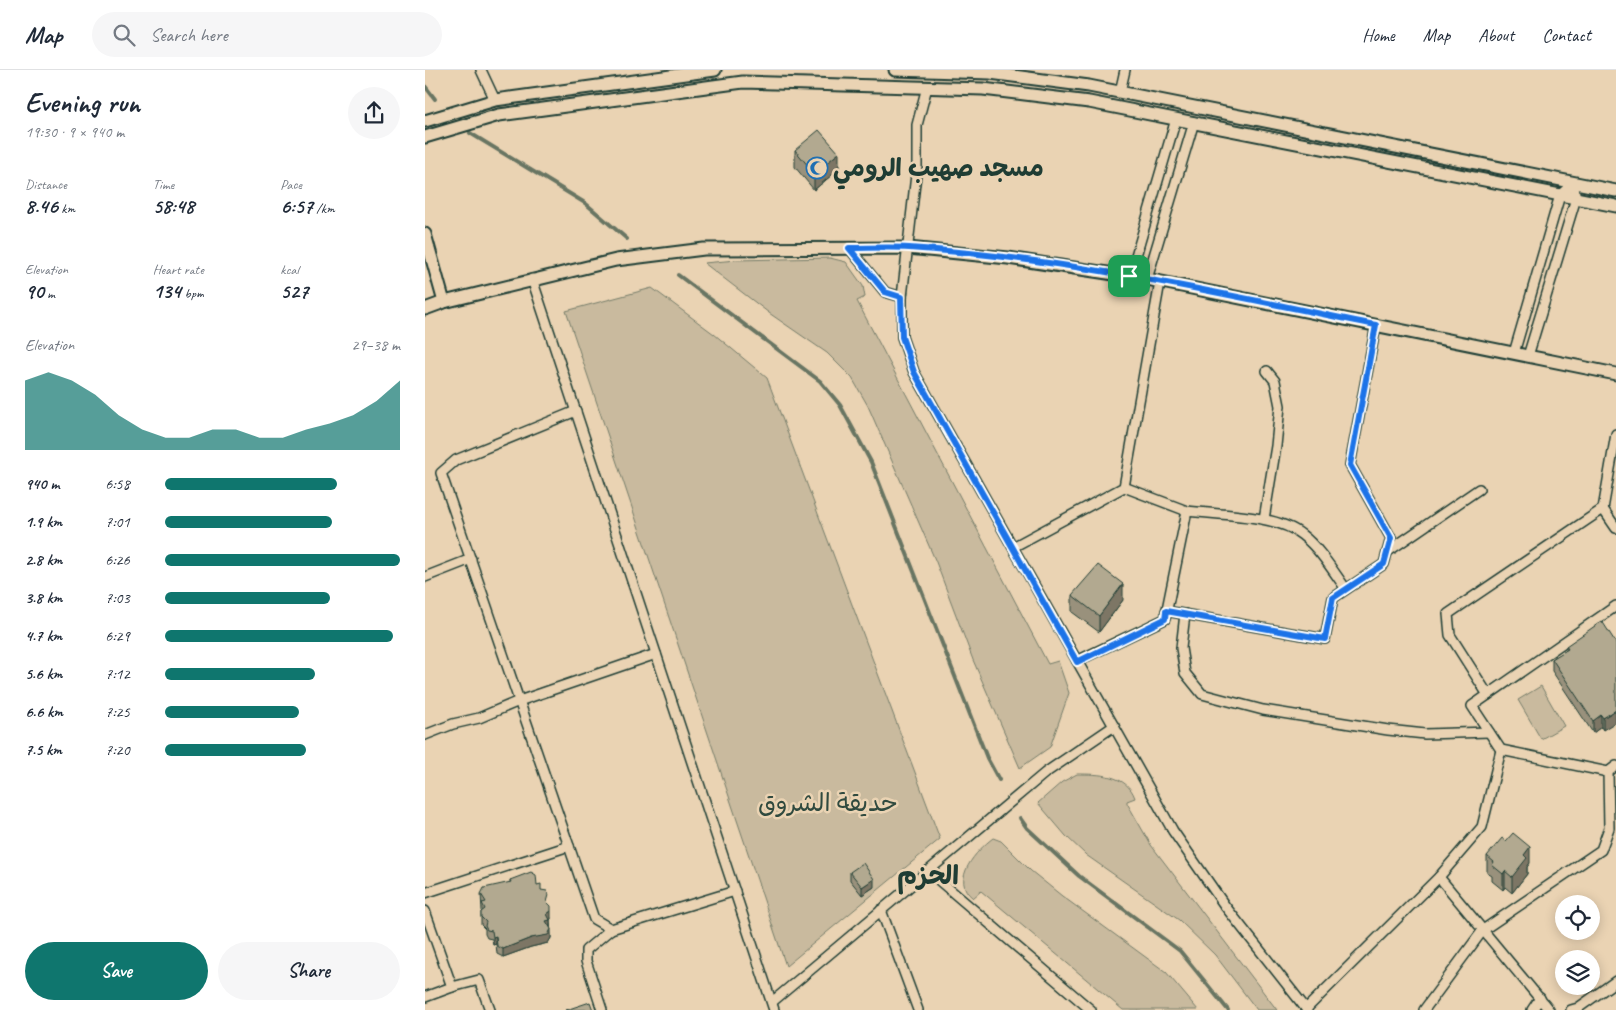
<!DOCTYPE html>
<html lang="en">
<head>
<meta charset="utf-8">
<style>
	body { margin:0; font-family:Caveat,"Playpen Sans Arabic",sans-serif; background:#f6f6f7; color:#1f2937; height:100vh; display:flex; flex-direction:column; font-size:19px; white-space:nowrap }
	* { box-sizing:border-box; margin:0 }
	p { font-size:16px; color:#747a83 }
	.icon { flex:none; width:28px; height:28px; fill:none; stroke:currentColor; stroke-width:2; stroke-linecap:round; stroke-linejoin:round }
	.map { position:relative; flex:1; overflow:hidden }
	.panel { display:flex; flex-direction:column; background:#fff; width:425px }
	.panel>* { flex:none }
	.buttons { position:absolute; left:1130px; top:825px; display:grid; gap:10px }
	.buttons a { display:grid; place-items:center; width:45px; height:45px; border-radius:50%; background:#fff; box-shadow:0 2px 12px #0003; font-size:25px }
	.pin { position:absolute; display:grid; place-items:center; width:42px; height:42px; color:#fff; margin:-21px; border-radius:10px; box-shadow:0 2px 8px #0006 }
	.round { display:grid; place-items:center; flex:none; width:52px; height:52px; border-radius:26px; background:#f6f6f7 }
	.head { display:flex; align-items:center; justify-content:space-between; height:85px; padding:0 25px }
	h1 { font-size:28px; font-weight:700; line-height:38px }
	.figures { display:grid; grid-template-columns:repeat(3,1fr); gap:8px; height:85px; padding:5px 25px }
	.figures div { display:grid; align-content:center }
	.figures b { font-size:21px; font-weight:700 }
	.figures small { font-size:14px; font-weight:400 }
	.figures p { font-size:14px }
	.chart { height:140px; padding:10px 25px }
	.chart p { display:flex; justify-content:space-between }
	.chart svg { width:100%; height:90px; margin-top:5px; fill:#0f766e; opacity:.7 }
	.cta { display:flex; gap:10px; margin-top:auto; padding:10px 25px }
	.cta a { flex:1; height:58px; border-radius:30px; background:#0f766e; color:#fff; font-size:20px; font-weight:700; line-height:58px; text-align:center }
	.cta a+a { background:#f6f6f7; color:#1f2937 }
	ul { padding:0 25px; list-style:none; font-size:16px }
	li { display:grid; grid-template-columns:80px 60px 1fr; align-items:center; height:38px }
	li i { height:12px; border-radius:6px; background:#0f766e }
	header { display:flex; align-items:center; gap:30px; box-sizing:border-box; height:70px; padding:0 25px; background:#fff; border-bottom:1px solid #e0e1e3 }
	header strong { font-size:24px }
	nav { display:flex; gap:28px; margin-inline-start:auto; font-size:18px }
	.search { width:350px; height:45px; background:#f6f6f7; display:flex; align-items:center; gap:12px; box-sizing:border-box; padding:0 18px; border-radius:28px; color:#747a83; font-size:19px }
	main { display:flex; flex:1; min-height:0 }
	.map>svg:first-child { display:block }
	.green { fill:#c9ba9e; stroke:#747c69 }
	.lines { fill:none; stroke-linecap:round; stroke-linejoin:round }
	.stream { stroke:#687462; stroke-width:4 }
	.minor-casing { stroke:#1f3d34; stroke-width:12 }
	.tertiary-casing { stroke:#1f3d34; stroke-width:15 }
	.minor { stroke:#ead3b3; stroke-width:9 }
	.tertiary { stroke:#ead3b3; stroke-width:11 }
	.wall { fill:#99917c; stroke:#1f3d34 }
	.shaded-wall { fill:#7d7665; stroke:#1f3d34 }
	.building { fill:#b2a990; stroke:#1f3d34 }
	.route-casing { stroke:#fff; stroke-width:10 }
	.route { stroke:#1a73e8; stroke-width:6 }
	.labels { text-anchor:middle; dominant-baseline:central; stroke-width:5; stroke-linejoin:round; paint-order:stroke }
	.poi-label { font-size:25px; font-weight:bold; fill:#1f3d34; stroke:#ead3b3; text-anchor:start }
	.park-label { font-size:25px; fill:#304a3f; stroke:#ead3b3 }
	.neighbourhood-label { font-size:26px; font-weight:bold; fill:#1f3d34; stroke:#ead3b3 }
</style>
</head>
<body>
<header>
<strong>Map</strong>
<div class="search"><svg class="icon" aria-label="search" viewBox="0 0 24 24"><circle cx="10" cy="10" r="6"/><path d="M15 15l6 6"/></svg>Search here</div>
<nav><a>Home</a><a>Map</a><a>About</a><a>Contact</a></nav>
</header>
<main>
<section class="panel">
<div class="head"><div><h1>Evening run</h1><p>19:30 · 9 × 940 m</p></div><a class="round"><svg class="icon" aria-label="share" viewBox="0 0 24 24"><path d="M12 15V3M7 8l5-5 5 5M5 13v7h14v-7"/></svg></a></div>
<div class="figures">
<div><p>Distance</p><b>8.46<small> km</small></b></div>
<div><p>Time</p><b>58:48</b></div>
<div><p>Pace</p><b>6:57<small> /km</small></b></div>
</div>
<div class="figures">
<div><p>Elevation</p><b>90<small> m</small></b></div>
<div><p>Heart rate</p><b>134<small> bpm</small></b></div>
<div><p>kcal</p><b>527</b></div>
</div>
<div class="chart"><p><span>Elevation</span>29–38 m</p>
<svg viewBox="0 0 160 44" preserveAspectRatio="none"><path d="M0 44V10L10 6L20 10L30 17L40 27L50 34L60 38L70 38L80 34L90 34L100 38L110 38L120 34L130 31L140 27L150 20L160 10V44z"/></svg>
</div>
<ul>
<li><b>940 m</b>6:58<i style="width:73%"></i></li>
<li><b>1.9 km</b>7:01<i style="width:71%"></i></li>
<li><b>2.8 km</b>6:26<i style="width:100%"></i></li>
<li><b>3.8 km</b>7:03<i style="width:70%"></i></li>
<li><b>4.7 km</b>6:29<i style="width:97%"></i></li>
<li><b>5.6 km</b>7:12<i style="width:64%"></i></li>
<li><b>6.6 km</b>7:25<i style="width:57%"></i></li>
<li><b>7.5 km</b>7:20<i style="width:60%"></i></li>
</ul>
<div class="cta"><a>Save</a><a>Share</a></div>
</section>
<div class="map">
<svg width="1191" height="940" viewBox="0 0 1191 940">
	<rect width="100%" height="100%" fill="#ead3b3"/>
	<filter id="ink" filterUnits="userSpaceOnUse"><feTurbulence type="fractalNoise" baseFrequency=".02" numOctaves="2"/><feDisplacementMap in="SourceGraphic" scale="10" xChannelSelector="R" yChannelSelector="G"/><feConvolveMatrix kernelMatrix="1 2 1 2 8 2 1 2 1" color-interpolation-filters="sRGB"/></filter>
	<g filter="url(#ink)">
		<g class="green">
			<path d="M 405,188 L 421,192 L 438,216 L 440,227 L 432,231 L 623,594 L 633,591 L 644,623 L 625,677 L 595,698 L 548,590 L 511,492 L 443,336 L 427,308 L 402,283 L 344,243 L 279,193 L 311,190 Z"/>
			<path d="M 227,218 L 289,264 L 342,308 L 515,769 L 361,896 L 141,241 Z"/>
			<path d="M 1116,616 L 1139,656 L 1116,669 L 1093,630 Z"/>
			<path d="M 652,704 C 673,704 702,704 710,728 L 702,731 L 702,733 L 726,775 L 852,940 L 832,940 L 790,885 L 754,850 L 661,785 L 641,766 L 613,733 L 637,712 Z"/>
			<path d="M 568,768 L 576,771 L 606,801 L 637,826 L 741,902 L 773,940 L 698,940 L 556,821 L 548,828 C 524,810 552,780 568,768 Z"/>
		</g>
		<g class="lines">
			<g class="stream">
				<path d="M 0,16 L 10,29"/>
				<path d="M 45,63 L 160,133 L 202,169"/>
				<path d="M 253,205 L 395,311 L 415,335 L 446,392 L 562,688 L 574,710"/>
				<path d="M 595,748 L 602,758 L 654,806 L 755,881 L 803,940"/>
			</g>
			<g class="minor-casing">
				<g id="minor">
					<path d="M 56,0 L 70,30"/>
					<path d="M 502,17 L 492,55 L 492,96 L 477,227 L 477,267 L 489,302 L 748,761 L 800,836 L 882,940"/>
					<path d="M 695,22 L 700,0"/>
					<path d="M 424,178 L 460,222 L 477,227"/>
					<path d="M 705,206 L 751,49"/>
					<path d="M 107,209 L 349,940"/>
					<path d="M 722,209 L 769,52"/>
					<path d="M 1089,283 L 1135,125 L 1148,113"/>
					<path d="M 1103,286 L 1151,128 L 1148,113"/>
					<path d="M 151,341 L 31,390 L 16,403 L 169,849 L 186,859 L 310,821"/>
					<path d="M 1178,439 L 1191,364"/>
					<path d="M 762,441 C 795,445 851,444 877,465 C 895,479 908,501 921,519"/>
					<path d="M 839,449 L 851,376 L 855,336 L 850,311 L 842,301"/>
					<path d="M 588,477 L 699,417 L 735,212"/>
					<path d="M 962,482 L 1054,419"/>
					<path d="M 0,507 L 46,489"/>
					<path d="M 1191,536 L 1047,636 L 1076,680 L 1183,702 L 1191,696"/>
					<path d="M 741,541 L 900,569 L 908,528 L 959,494 L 966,468 L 925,395 L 951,255"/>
					<path d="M 760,544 L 756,578 L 760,603 L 777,624 L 838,640 L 963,660 L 1000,664 L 1064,662"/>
					<path d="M 652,591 L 740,549 L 762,441 L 699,417"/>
					<path d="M 1063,625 L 1025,565 L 1023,544 L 1178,439 L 1191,458"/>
					<path d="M 0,665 L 28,654 L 54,648 L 94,631 L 231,584"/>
					<path d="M 503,801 L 666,940"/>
					<path d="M 1014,807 L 1124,940"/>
					<path d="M 0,823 L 144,776"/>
					<path d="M 456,840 L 493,940"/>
					<path d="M 0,841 L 27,917 L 0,927"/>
					<path d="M 27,917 L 54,910 L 65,940"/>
					<path d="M 347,932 L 620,703 L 689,656"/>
					<path d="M 881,939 L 1014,807 L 1057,757 L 1076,680"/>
					<path d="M 177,940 L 161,891 L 161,880 L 186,859"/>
					<path d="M 999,940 L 1058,860 L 1176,780 L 1184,758 L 1183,702"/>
					<path d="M 1107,940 L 1115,928"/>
					<path d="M 1146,940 L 1153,938 L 1191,911"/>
				</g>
			</g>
			<g class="tertiary-casing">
				<g id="tertiary">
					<path d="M 470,0 L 565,3 L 664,16 L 1191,121"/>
					<path d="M 0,51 L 70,30 L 290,0"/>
					<path d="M 0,67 L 74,45 L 318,12 L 558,19 L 664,32 L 1191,136"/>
					<path d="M 0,164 L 19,232"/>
					<path d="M 0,239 L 19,232 L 191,190 L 279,179 L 483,178 L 583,188 L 722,209 L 1191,304"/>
				</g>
			</g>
			<use href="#minor" class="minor"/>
			<use href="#tertiary" class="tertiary"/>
		</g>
		<g class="wall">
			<path d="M 370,80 L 414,99 L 389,120 L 370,97 Z"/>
			<path d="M 647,525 L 698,530 L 674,562 L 647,542 Z"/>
			<path d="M 1191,573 L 1178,660 L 1176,657 L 1168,663 L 1127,601 L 1127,589 L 1141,581 L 1141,576 Z"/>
			<path d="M 1062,786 L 1105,793 L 1102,797 L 1102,804 L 1087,823 L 1080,817 L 1078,820 L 1067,811 L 1067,806 L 1062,803 Z"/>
			<path d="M 425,802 L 449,817 L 437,825 L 425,810 Z"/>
			<path d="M 85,810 L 112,815 L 116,820 L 123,834 L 126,849 L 125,850 L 126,868 L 123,873 L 106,877 L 78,887 L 72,884 L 71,874 L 68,875 L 67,869 L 62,868 L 60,864 L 60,859 L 56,855 L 56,842 L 57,841 L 56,824 L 85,813 Z"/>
		</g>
		<g class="shaded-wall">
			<path d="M 414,83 L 414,99 L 389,120 L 389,103 Z"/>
			<path d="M 698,514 L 698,530 L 674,562 L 674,546 Z"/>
			<path d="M 1191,640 L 1191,652 L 1178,660 L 1178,648 Z"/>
			<path d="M 1176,645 L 1176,657 L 1168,663 L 1168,651 Z"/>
			<path d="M 1105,777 L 1105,793 L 1102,797 L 1102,804 L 1087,823 L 1087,807 L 1099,785 Z"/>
			<path d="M 1080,801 L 1080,817 L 1078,820 L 1078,804 Z"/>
			<path d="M 449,809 L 449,817 L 437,825 L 437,817 Z"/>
			<path d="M 126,841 L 126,849 L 125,850 L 125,858 L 121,859 L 122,844 Z"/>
			<path d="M 126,859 L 126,868 L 123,873 L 106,877 L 78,887 L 78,879 L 106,868 Z"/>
			<path d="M 71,866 L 71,874 L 68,875 L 68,867 Z"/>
		</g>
		<g class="building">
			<path d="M 394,60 L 414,83 L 389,103 L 370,80 Z"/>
			<path d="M 673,495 L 698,514 L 674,546 L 647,525 Z"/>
			<path d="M 1177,551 L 1191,573 L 1191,640 L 1178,648 L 1176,645 L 1168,651 L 1127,589 L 1143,579 L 1141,576 Z"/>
			<path d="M 1088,763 L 1105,777 L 1099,785 L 1102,788 L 1087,807 L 1080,801 L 1078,804 L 1067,795 L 1069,792 L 1062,786 L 1077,768 L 1081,771 Z"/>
			<path d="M 438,793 L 449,809 L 437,817 L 425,802 Z"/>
			<path d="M 106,802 L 111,805 L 112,815 L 116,814 L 116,820 L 122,821 L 124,825 L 122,832 L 126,836 L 126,841 L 122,844 L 125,850 L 121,851 L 126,859 L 123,865 L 106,868 L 78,879 L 72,876 L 71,866 L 68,867 L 67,861 L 62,860 L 60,856 L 61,852 L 56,847 L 56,842 L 60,839 L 57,833 L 61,832 L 56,824 L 59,818 L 86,812 L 85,810 Z"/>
			<path d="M 165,932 L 168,940 L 141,940 Z"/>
		</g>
	</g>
	<g class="lines" filter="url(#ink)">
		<g class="route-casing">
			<path id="route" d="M 424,178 C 444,178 464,177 484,178 C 642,188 797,224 951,255 L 925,395 L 966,468 L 959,494 L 908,528 L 900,569 L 741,541 L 740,549 L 652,592 L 489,302 L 477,267 L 476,227 L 460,222 Z"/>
		</g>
		<use href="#route" class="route"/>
	</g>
	<defs>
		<g id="mosque-ring" transform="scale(1.125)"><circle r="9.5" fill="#ead3b3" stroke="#1f6fb2" stroke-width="1.5"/><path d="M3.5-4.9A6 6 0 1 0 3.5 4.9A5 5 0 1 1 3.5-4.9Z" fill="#1f6fb2"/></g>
	</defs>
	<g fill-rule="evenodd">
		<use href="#mosque-ring" x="392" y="98"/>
	</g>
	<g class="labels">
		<g class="poi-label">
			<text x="408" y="98">مسجد صهيب الرومي</text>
		</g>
		<g class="park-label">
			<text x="403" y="733">حديقة الشروق</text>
		</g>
		<g class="neighbourhood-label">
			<text x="503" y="805">الحزم</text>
		</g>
	</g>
</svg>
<div class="buttons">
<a><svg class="icon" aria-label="locate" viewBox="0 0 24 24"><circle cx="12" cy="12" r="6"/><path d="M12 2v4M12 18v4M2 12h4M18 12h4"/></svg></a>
<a><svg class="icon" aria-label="layers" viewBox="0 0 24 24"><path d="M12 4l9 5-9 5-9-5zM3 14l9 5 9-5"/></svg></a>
</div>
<div class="pin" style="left:704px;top:206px;background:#1e9e55"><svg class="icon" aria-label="arrive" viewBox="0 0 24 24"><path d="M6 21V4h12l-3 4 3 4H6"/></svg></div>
</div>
</main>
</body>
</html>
